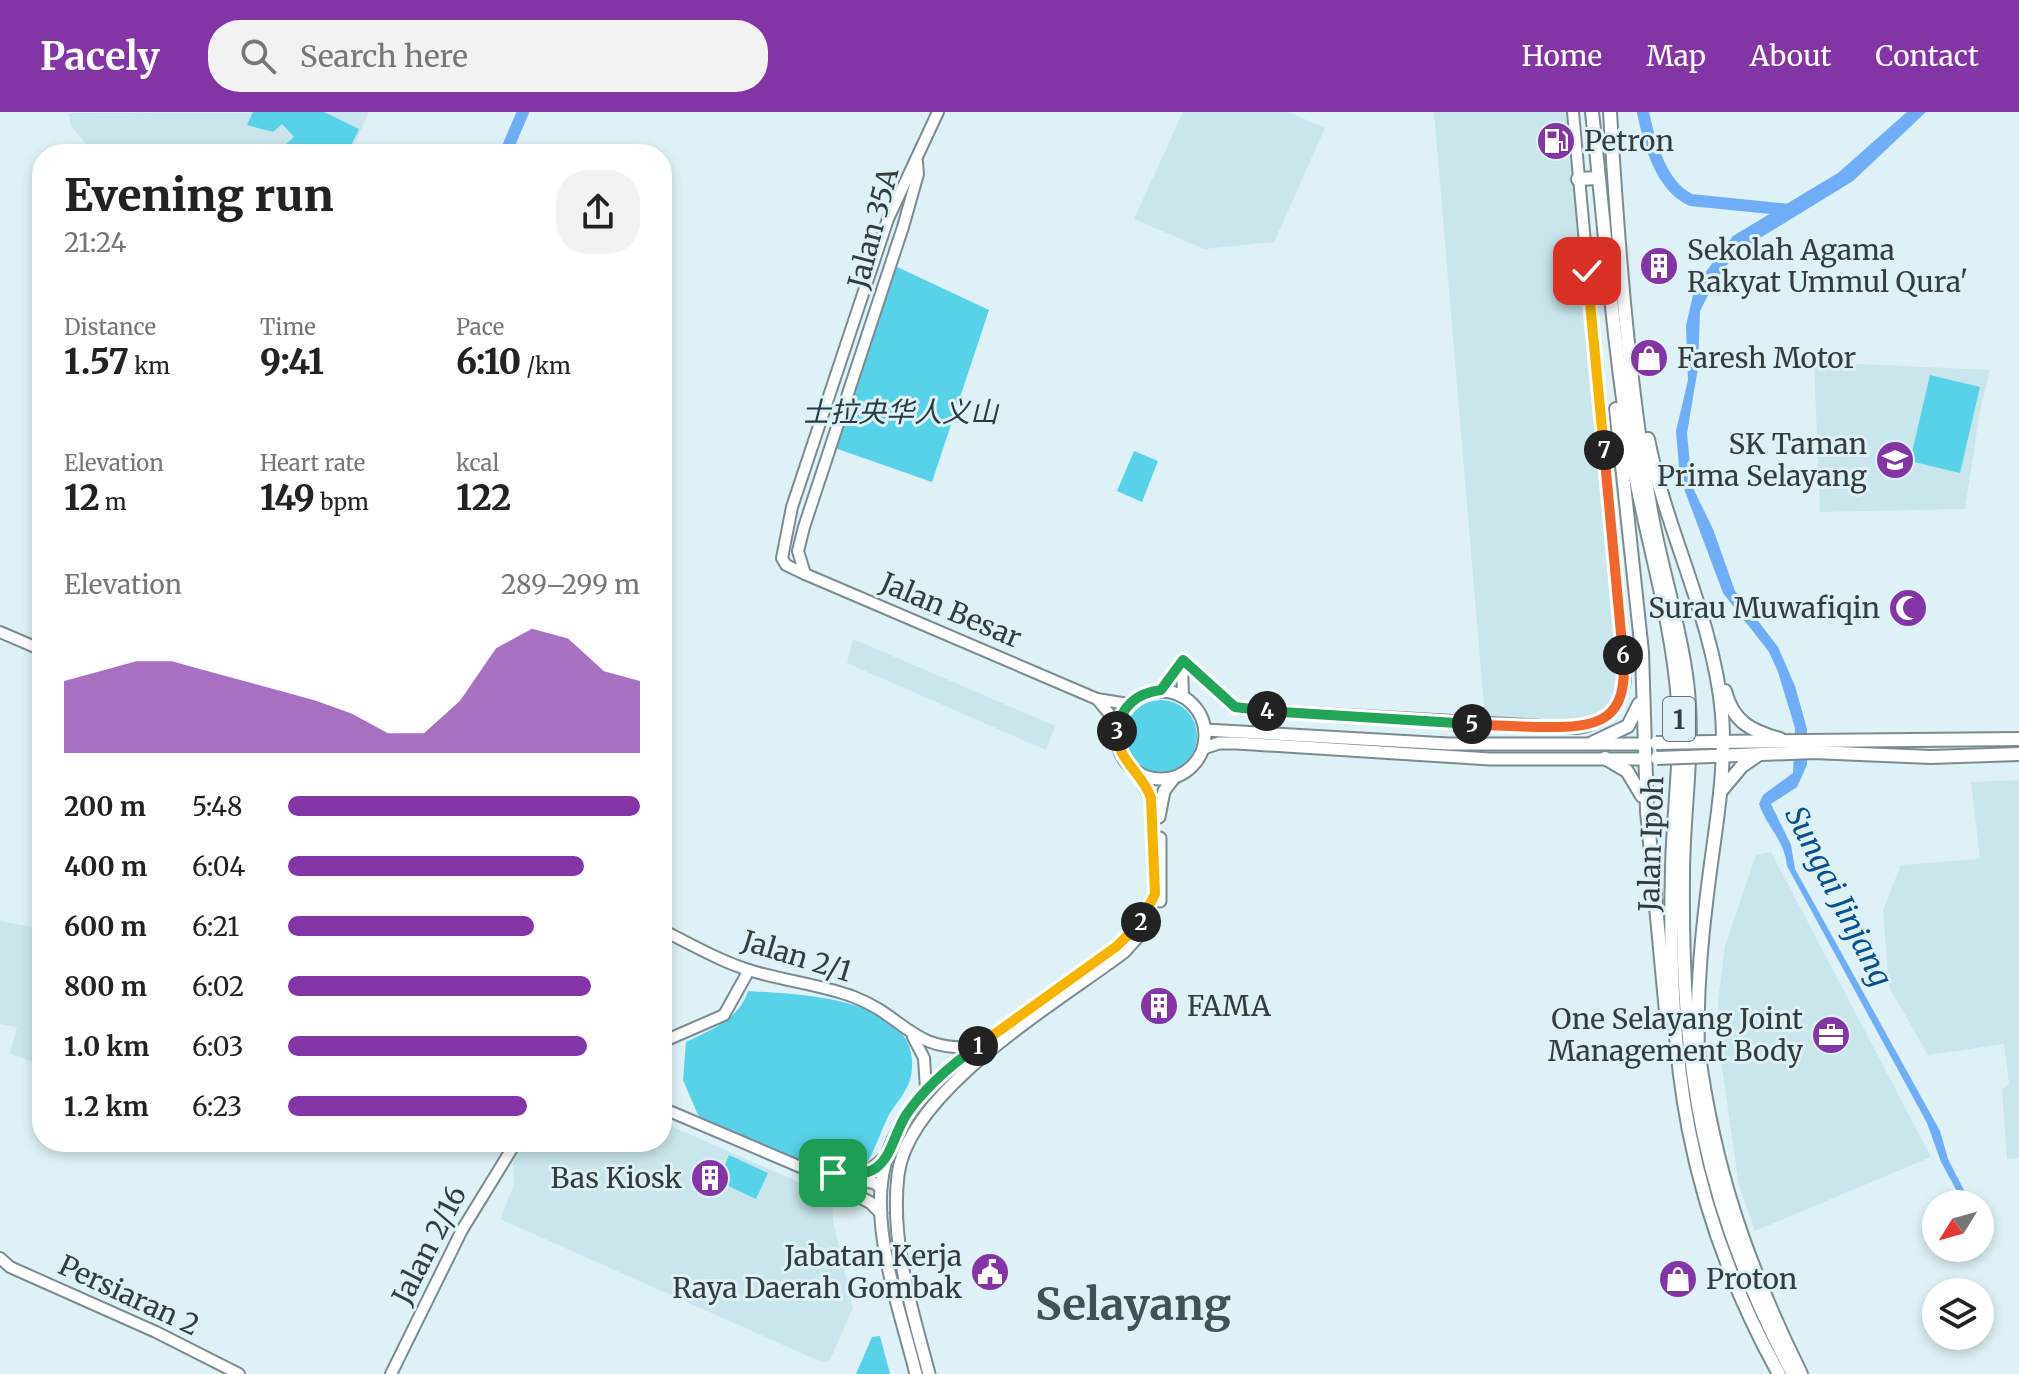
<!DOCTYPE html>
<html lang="en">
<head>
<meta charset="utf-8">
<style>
	body { margin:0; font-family:Merriweather,"Noto Sans SC",serif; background:#f2f2f2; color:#222; height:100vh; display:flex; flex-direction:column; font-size:30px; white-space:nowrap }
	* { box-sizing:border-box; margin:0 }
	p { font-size:26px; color:#767676 }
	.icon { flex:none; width:44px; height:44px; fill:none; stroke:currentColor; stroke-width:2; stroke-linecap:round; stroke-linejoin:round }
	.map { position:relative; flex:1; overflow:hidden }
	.panel { position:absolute; left:32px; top:32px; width:640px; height:1008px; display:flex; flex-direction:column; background:#fff; border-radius:32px; box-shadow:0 4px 12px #0003 }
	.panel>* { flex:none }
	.needle { width:52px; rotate:233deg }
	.controls { position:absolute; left:1922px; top:1078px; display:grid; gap:16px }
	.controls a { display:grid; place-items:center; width:72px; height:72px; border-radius:50%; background:#fff; box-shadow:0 4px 12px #0003; font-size:40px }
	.pin { position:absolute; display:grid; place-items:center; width:68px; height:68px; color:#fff; margin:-34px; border-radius:16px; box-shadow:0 4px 12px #0006 }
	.km { position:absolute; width:40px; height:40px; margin:-20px; border-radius:50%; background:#222; color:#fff; font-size:22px; line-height:40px; text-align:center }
	.round { display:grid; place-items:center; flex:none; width:84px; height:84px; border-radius:32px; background:#f2f2f2 }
	.head { display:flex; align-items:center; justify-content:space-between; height:136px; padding:0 32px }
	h1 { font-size:44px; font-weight:800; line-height:60px }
	.metrics { display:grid; grid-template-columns:repeat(3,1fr); gap:12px; height:136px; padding:8px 32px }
	.metrics div { display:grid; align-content:center }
	.metrics b { font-size:34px; font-weight:800 }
	.metrics small { font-size:22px; font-weight:400 }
	.metrics p { font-size:22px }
	.chart { height:224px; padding:16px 32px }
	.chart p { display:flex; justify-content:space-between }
	.chart svg { width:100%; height:144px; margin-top:8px; fill:#8335a6; opacity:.7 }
	ul { padding:0 32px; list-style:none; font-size:26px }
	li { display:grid; grid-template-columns:128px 96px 1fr; align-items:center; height:60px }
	li i { height:20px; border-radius:10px; background:#8335a6 }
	header { display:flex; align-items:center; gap:48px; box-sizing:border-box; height:112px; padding:0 40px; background:#8335a6; color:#fff }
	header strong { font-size:38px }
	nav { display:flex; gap:44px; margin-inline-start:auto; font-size:28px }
	.search { width:560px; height:72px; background:#f2f2f2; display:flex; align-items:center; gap:20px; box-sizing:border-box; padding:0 28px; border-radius:32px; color:#767676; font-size:30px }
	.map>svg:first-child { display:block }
	.built { fill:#c9e6ec }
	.green { fill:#58d2e9 }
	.water { fill:#6faef6 }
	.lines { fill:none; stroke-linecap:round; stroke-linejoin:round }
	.river { stroke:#6faef6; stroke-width:12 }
	.tertiary-casing { stroke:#7a8c90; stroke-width:14 }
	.secondary-casing { stroke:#7a8c90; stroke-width:15 }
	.primary-casing { stroke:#7a8c90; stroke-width:16 }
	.trunk-casing { stroke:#7a8c90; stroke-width:16 }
	.tertiary { stroke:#fff; stroke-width:10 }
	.secondary { stroke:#fff; stroke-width:11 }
	.primary { stroke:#fff; stroke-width:12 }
	.trunk { stroke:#fff; stroke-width:12 }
	.primary-bridge-casing { stroke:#7a8c90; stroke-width:16; stroke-linecap:butt }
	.primary-bridge { stroke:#fff; stroke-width:12 }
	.split-1-casing { stroke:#fff; stroke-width:16 }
	.split-2-casing { stroke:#fff; stroke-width:16 }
	.split-3-casing { stroke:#fff; stroke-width:16 }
	.split-4-casing { stroke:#fff; stroke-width:16 }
	.split-5-casing { stroke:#fff; stroke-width:16 }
	.split-6-casing { stroke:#fff; stroke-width:16 }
	.split-7-casing { stroke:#fff; stroke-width:16 }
	.split-8-casing { stroke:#fff; stroke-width:16 }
	.split-1 { stroke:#22a559; stroke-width:10 }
	.split-2 { stroke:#f5b400; stroke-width:10 }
	.split-3 { stroke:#f5b400; stroke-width:10 }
	.split-4 { stroke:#22a559; stroke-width:10 }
	.split-5 { stroke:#22a559; stroke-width:10 }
	.split-6 { stroke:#f0652b; stroke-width:10 }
	.split-7 { stroke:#f0652b; stroke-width:10 }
	.split-8 { stroke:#f5b400; stroke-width:10 }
	.labels { text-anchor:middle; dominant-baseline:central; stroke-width:6; stroke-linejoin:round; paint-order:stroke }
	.shield { fill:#ddf1f6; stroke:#677274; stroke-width:2 }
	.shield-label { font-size:26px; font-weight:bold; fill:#343c3d }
	.poi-label { font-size:28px; fill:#343c3d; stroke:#ddf1f6; text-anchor:start }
	.street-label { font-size:28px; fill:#343c3d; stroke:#ddf1f6 }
	.park-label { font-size:28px; font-style:italic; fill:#253d42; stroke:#ddf1f6 }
	.water-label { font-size:30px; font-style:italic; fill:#0a4f8f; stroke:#ddf1f6 }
	.town-label { font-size:44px; font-weight:bold; fill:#415255; stroke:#ddf1f6 }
</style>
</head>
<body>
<header>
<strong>Pacely</strong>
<div class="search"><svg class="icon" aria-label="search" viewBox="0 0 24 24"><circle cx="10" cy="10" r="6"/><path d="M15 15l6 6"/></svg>Search here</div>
<nav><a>Home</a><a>Map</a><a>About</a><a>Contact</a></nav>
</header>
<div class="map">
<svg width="2019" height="1262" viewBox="0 0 2019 1262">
	<rect width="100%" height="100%" fill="#ddf1f6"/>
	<g class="built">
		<path d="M 369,0 L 350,42 L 95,42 L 71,14 L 69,1 Z"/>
		<path d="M 1183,0 L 1288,0 L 1325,16 L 1274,130 L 1204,137 L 1134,107 Z"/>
		<path d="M 1434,0 L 1566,0 L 1619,566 L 1616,584 L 1610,593 L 1603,602 L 1589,607 L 1485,606 Z"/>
		<path d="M 1814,250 L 1990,258 L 1980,299 L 1965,397 L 1820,400 Z"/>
		<path d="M 853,527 L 1055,614 L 1046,638 L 847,551 Z"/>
		<path d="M 2019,668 L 2019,1046 L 2007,1047 L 2002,978 L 2009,972 L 2004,932 L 1928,943 L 1889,875 L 1883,798 L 1901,753 L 1980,747 L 1971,670 Z"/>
		<path d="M 1771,740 L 1931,1045 L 1755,1119 L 1739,1074 L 1721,948 L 1718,889 L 1725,834 L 1756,743 Z"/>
		<path d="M 0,809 L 42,817 L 42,953 L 10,942 L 17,915 L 0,912 Z"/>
		<path d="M 662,1010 L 832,1085 L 833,1108 L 853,1196 L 830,1248 L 824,1251 L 500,1107 L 514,1073 L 513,1050 L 525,1030 L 662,1030 Z"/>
	</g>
	<g class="green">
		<path d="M 253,0 L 324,0 L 359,17 L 347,42 L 292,42 L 284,34 L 294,25 L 282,12 L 273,20 L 247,13 Z"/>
		<path d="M 895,154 L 989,198 L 932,370 L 832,335 Z"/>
		<path d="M 1930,263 L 1980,275 L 1960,361 L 1910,349 Z"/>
		<path d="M 1134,339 L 1158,349 L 1142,390 L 1117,379 Z"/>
		<circle cx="1161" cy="624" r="36"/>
		<path d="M 748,879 C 797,882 926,885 911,964 C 908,978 897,990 890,1001 C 884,1011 870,1052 863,1055 C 828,1072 728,1024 698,1003 L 683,968 L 686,930 C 713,917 739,907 748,879 Z"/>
		<path d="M 729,1043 L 768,1061 L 756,1087 L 718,1069 Z"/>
		<path d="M 880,1224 L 890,1262 L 856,1262 L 872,1225 Z"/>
	</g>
	<path class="water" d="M 1907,0 L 1926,0 L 1853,69 L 1737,140 L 1716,167 L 1700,199 L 1698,256 L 1687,321 L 1692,374 L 1713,417 L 1735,479 L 1778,535 L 1795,574 L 1807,617 L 1807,653 L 1797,675 L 1771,692 L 1791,733 L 1795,757 L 1940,1019 L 1948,1047 L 1971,1092 L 1964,1092 L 1941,1050 L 1927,1011 L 1787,754 C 1785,729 1767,715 1759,692 L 1763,683 L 1793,661 L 1795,616 L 1778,560 L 1769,540 L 1723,481 L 1680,366 L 1676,319 L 1688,268 L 1686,214 L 1695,174 L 1733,124 L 1838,61 Z"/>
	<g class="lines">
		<g class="river">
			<path d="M 1643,0 C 1649,30 1661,75 1691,88 L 1790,98"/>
			<path d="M 505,42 L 523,0"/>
		</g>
		<g class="tertiary-casing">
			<g id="tertiary">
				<path d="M 938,0 L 888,107 L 792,395 L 782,446 L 786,453 L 805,462 L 1097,587 L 1128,592"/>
				<path d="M 805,462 L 798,439 L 804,415 L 903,115 L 918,62 L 917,50"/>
				<path d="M 0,520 L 42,538"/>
				<path d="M 1183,548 L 1233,594 L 1241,597 L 1577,616 C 1605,612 1622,596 1625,567 L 1573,0"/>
				<path d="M 1182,554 L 1183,584"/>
				<path d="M 1161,578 L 1183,548"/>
				<path d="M 1097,587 L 1118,612"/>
				<path d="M 662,818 C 691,832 721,850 752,859 C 785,869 822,873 854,885 C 906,905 911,940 976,935"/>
				<path d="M 913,925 L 924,946 L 926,977"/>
				<path d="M 662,930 L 724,903 L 749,858"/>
				<path d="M 662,996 L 817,1062 L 874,1071 L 881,1076"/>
				<path d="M 0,1146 L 10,1155 L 156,1220 L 239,1262"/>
				<path d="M 391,1262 L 462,1118 L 516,1030"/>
			</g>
		</g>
		<g class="secondary-casing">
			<g id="secondary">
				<circle cx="1161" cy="623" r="44"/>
				<path d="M 1205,618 L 1448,632 L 1643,632"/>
				<path d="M 1204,636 L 1219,631 L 1237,631 L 1490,647 L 1644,647"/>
				<path d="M 1159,705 L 1164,679 L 1174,666"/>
				<path d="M 1160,789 L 1160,726"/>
				<path d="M 817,1062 L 868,1060 L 886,1045"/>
				<path d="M 817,1062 L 871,1091 L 881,1101"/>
				<path d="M 916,1262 C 902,1206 876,1133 881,1076 C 887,994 957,949 1017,906 C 1051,882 1084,858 1117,834 L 1140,812 L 1155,782 L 1151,686 L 1136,659"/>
				<path d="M 929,1262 C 912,1197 890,1131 898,1063 C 908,978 1059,889 1124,840 L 1144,818"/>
			</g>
		</g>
		<g class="primary-casing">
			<g id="primary">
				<path d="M 1714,630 L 2019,627"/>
				<path d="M 1714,644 L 1813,640 L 1931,645 L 2019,642"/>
			</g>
		</g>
		<g class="trunk-casing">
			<g id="trunk">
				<path d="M 1592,0 C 1605,116 1613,232 1632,347 C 1646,427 1672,507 1678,589 C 1682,644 1673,701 1672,757 C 1667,946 1686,1094 1779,1262"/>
				<path d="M 1610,0 C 1618,133 1628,267 1651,399 C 1661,456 1680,512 1687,570 C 1695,634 1683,699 1683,763 C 1681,954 1702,1092 1793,1262"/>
				<path d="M 1578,67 L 1598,66"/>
				<path d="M 1616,297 L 1642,540 L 1647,699 L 1666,900"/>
				<path d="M 1648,327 C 1666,420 1714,508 1722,602 C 1726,655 1717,707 1710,759 C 1702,820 1696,879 1698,940"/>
				<path d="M 1725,579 C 1733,610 1751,619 1780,627"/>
				<path d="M 1592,631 L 1628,614 L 1639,592"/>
				<path d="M 1605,646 L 1627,659 L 1642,684"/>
				<path d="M 1721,679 L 1742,654 L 1758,643"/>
				<path d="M 1698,936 C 1714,1058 1747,1152 1801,1262"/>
			</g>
		</g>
		<use href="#tertiary" class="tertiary"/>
		<use href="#secondary" class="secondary"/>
		<use href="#primary" class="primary"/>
		<use href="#trunk" class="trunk"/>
		<g class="primary-bridge-casing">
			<g id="primary-bridge">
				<path d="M 1656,631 L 1712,630"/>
				<path d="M 1657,646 L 1712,644"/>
			</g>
		</g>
		<use href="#primary-bridge" class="primary-bridge"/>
	</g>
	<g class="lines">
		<g class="split-1-casing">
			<path id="split-1" d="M 833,1061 C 847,1062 864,1064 876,1056 C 892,1044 895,1020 906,1003 C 925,975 951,953 978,934"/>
		</g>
		<g class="split-2-casing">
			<path id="split-2" d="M 978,934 L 1117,834 L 1141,810"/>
		</g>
		<g class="split-3-casing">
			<path id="split-3" d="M 1117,619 C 1116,648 1142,660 1151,686 L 1155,782 L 1141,810"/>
		</g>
		<g class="split-4-casing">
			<path id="split-4" d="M 1117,619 C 1121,594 1137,581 1161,578 L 1183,548 L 1235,595 L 1267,599"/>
		</g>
		<g class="split-5-casing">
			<path id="split-5" d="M 1267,599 L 1472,612"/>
		</g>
		<g class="split-6-casing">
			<path id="split-6" d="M 1472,612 C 1495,614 1518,614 1540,615 C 1599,616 1629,610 1623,543"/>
		</g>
		<g class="split-7-casing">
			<path id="split-7" d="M 1604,338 L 1623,543"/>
		</g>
		<g class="split-8-casing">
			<path id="split-8" d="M 1587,159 L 1604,338"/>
		</g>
		<use href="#split-1" class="split-1"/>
		<use href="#split-2" class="split-2"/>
		<use href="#split-3" class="split-3"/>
		<use href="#split-4" class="split-4"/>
		<use href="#split-5" class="split-5"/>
		<use href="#split-6" class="split-6"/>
		<use href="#split-7" class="split-7"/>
		<use href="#split-8" class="split-8"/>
	</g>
	<defs>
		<g id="fuel-disc" transform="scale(2)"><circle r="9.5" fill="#8335a6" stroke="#ddf1f6"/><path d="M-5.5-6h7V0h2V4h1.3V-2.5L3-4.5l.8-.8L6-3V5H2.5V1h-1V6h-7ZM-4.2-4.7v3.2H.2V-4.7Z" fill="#fff"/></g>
		<g id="building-disc" transform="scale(2)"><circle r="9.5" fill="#8335a6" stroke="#ddf1f6"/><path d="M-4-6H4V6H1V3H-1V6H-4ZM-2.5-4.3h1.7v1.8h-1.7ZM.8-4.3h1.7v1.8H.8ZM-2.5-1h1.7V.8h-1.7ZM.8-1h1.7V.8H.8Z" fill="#fff"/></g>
		<g id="shop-disc" transform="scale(2)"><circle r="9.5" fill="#8335a6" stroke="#ddf1f6"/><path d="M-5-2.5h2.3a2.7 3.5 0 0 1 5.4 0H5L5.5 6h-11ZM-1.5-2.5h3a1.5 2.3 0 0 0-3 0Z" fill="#fff"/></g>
		<g id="school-disc" transform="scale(2)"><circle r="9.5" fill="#8335a6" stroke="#ddf1f6"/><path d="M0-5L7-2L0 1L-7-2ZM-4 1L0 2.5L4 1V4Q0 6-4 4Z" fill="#fff"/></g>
		<g id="mosque-disc" transform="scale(2)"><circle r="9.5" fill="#8335a6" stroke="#ddf1f6"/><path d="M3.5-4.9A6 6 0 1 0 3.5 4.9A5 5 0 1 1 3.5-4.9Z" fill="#fff"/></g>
		<g id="office-disc" transform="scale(2)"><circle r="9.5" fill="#8335a6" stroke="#ddf1f6"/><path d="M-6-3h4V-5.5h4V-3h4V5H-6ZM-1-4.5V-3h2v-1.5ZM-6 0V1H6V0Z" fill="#fff"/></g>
		<g id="civic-disc" transform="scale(2)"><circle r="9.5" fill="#8335a6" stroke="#ddf1f6"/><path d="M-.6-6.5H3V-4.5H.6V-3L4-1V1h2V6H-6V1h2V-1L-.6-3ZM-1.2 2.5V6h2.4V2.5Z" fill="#fff"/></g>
	</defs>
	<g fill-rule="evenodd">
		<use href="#fuel-disc" x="1556" y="29"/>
		<use href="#building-disc" x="1659" y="154"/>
		<use href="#shop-disc" x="1649" y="246"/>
		<use href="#school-disc" x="1895" y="348"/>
		<use href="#mosque-disc" x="1908" y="496"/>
		<use href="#building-disc" x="1159" y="894"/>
		<use href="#office-disc" x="1831" y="923"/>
		<use href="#building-disc" x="710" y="1066"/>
		<use href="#civic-disc" x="990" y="1160"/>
		<use href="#shop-disc" x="1678" y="1167"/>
	</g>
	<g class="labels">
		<rect class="shield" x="1663" y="585" width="32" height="44" rx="6"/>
		<g class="shield-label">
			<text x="1679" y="607">1</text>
		</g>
		<g class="poi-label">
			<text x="1584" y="29">Petron</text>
			<text x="1687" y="138">Sekolah Agama<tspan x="1687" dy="32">Rakyat Ummul Qura'</tspan></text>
			<text x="1677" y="246">Faresh Motor</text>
			<text x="1867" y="332" text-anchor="end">SK Taman<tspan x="1867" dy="32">Prima Selayang</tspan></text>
			<text x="1880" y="496" text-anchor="end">Surau Muwafiqin</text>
			<text x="1187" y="894">FAMA</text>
			<text x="1803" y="907" text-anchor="end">One Selayang Joint<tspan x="1803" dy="32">Management Body</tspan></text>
			<text x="682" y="1066" text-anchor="end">Bas Kiosk</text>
			<text x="962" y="1144" text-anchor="end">Jabatan Kerja<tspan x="962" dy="32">Raya Daerah Gombak</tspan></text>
			<text x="1706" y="1167">Proton</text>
		</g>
		<g class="street-label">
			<text transform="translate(873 116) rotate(-75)">Jalan 35A</text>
			<text transform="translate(951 498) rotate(23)">Jalan Besar</text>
			<text transform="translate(1651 732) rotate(-88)">Jalan Ipoh</text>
			<text transform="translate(797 844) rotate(17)">Jalan 2/1</text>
			<text transform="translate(429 1133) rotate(-63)">Jalan 2/16</text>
			<text transform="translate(129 1183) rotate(25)">Persiaran 2</text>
		</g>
		<g class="park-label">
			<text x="900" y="300">士拉央华人义山</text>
		</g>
		<g class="water-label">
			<text transform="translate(1839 784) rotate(63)">Sungai Jinjang</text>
		</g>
		<g class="town-label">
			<text x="1133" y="1192">Selayang</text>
		</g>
	</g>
</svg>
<div class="controls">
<a><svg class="needle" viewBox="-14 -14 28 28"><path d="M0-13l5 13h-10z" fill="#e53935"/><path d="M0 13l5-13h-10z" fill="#767676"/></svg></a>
<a><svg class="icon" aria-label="layers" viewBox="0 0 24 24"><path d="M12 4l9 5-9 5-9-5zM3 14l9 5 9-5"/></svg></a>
</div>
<div class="pin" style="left:833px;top:1061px;background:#1e9e55"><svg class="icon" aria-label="arrive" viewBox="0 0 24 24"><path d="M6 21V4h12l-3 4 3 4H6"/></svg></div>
<div class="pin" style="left:1587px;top:159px;background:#d93025"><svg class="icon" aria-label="check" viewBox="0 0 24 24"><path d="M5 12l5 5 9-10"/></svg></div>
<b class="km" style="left:978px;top:934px">1</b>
<b class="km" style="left:1141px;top:810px">2</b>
<b class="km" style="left:1117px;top:619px">3</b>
<b class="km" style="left:1267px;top:599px">4</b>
<b class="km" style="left:1472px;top:612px">5</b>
<b class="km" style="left:1623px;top:543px">6</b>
<b class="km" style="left:1604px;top:338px">7</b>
<section class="panel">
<div class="head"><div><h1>Evening run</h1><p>21:24</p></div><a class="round"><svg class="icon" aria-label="share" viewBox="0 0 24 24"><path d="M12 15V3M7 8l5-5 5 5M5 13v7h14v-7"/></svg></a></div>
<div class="metrics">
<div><p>Distance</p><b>1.57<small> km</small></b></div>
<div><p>Time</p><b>9:41</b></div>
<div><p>Pace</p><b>6:10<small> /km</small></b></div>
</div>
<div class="metrics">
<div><p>Elevation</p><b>12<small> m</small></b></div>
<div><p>Heart rate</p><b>149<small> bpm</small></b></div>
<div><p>kcal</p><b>122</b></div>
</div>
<div class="chart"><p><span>Elevation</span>289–299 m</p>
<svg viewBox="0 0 160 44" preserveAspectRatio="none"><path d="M0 44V22L10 19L20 16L30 16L40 19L50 22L60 25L70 28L80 32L90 38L100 38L110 28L120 12L130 6L140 9L150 19L160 22V44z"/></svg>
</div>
<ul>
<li><b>200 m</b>5:48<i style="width:100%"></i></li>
<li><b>400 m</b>6:04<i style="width:84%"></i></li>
<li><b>600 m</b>6:21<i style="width:70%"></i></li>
<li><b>800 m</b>6:02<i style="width:86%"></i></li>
<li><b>1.0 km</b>6:03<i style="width:85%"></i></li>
<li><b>1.2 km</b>6:23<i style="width:68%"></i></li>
</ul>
</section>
</div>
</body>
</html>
